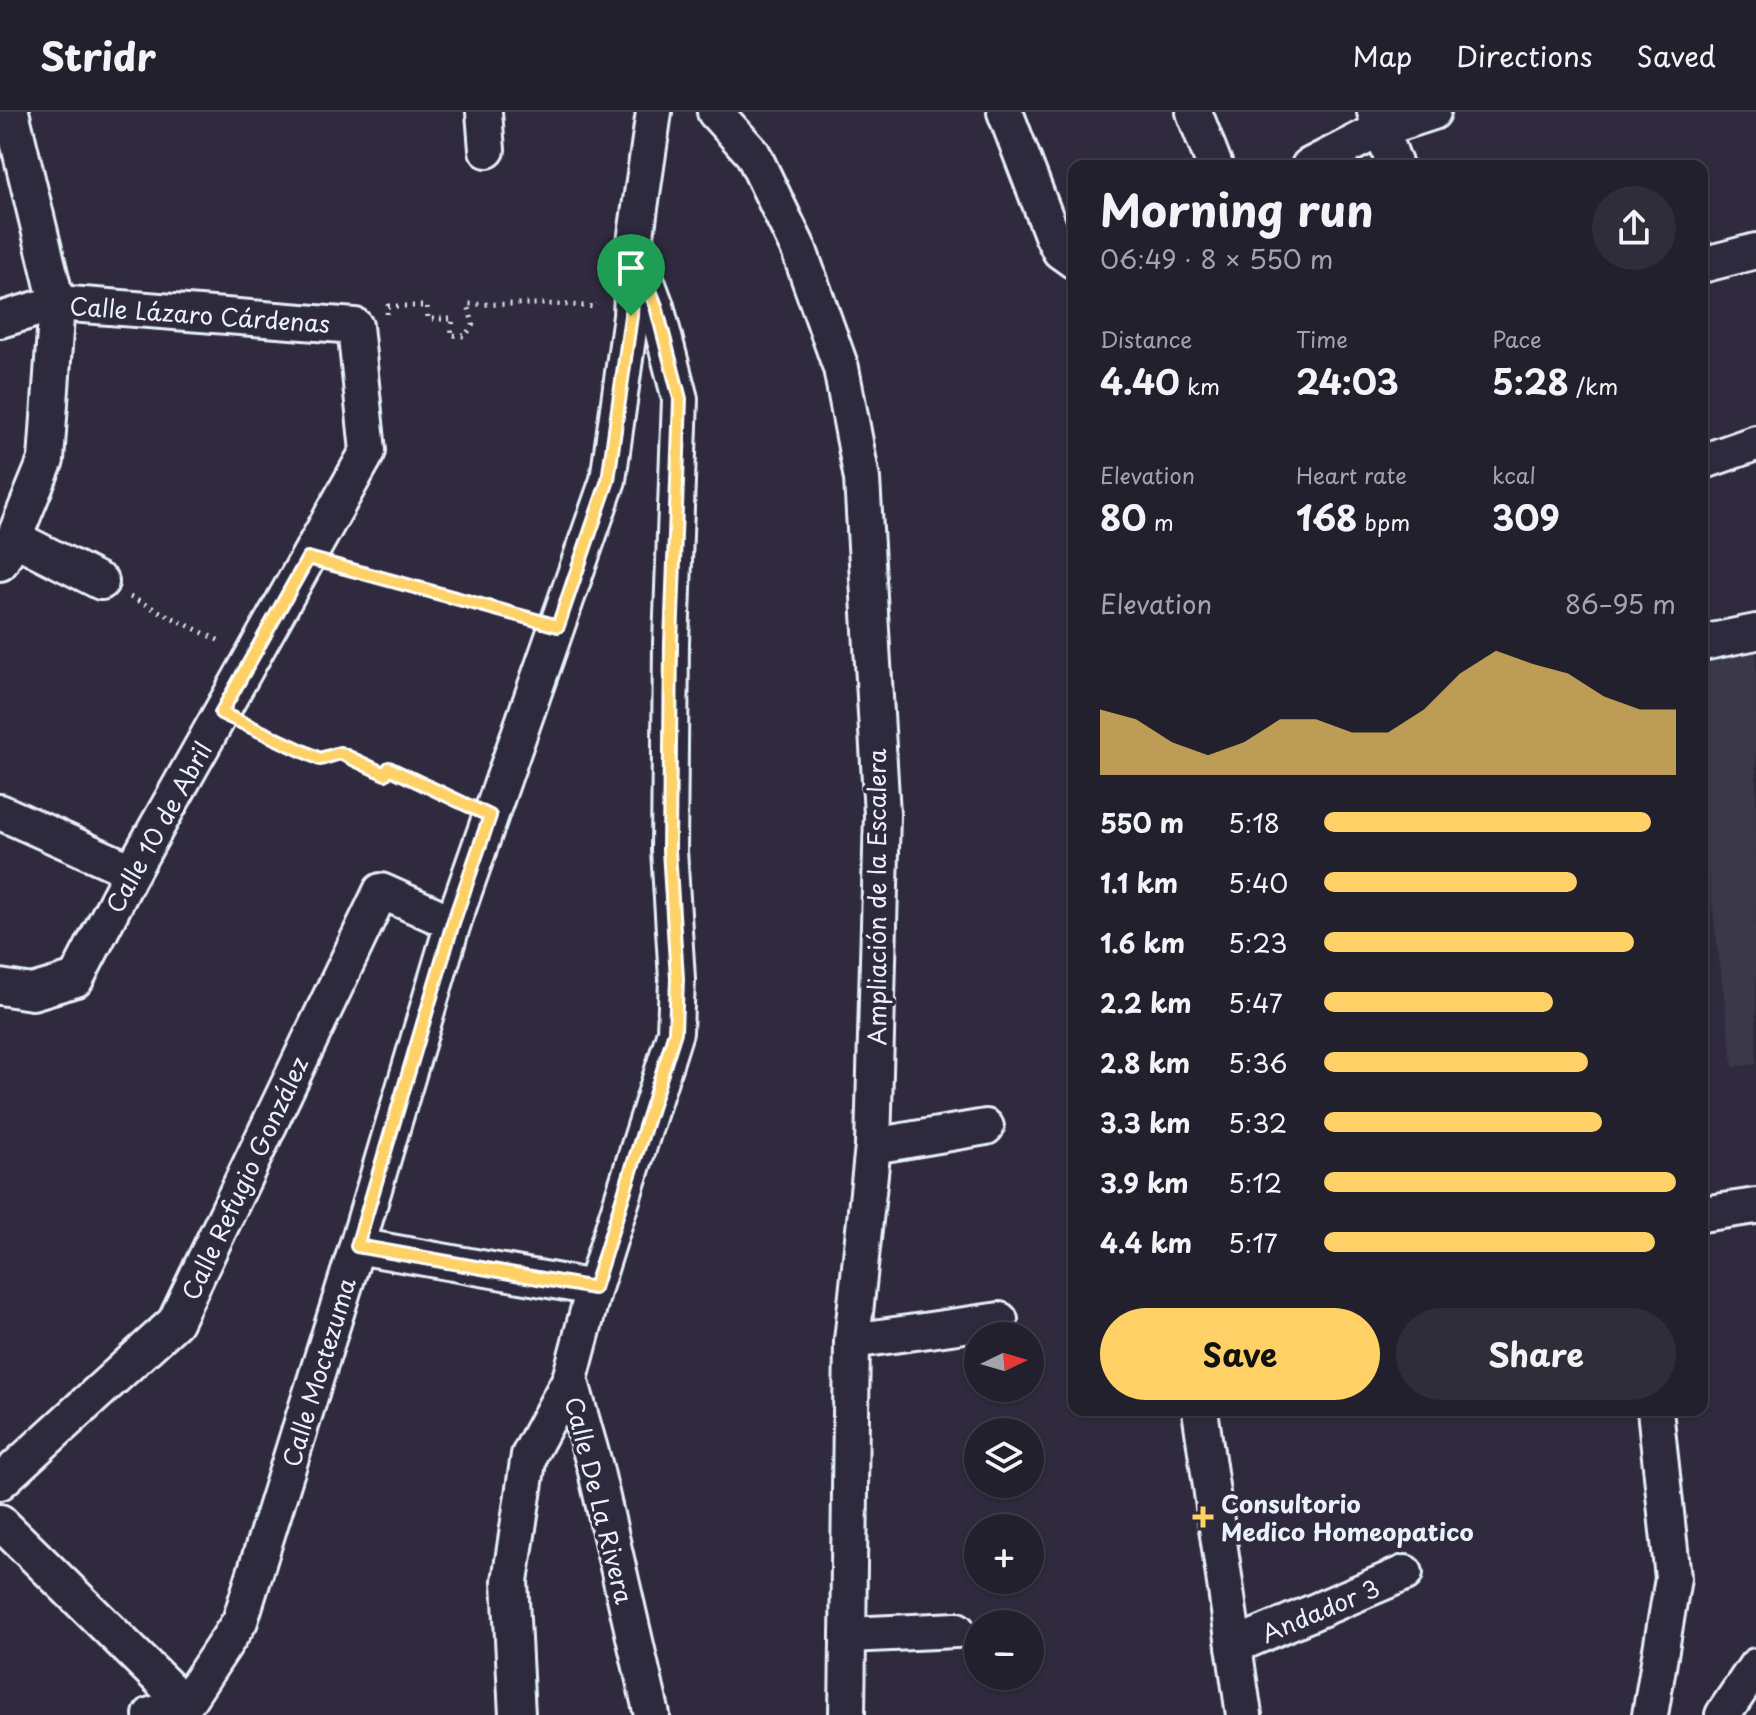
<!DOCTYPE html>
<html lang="en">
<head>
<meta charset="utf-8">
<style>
	body { margin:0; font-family:"Playpen Sans",sans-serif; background:#2f2d3a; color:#f1f3f6; height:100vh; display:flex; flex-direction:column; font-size:30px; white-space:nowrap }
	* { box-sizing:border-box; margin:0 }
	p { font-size:26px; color:#a3a3aa }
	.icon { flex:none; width:44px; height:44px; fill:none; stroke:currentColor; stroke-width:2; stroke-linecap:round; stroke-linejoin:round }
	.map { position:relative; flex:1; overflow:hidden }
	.side { position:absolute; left:1068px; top:48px; width:640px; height:1256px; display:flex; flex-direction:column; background:#23202e; border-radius:16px; box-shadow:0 2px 6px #0004,0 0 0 2px #403e4a }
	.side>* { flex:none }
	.needle { width:52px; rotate:85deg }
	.controls { position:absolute; left:964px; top:1210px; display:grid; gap:16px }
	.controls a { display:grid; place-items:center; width:80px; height:80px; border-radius:50%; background:#23202e; box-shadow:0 2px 6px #0004,0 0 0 2px #403e4a; font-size:40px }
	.pin { position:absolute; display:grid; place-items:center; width:68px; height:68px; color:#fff; margin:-82px -34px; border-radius:50% 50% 50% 0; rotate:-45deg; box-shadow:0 0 8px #0007 }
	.pin .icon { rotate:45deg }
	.round { display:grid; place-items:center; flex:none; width:84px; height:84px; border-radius:42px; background:#2f2d3a }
	.summary { display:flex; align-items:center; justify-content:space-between; height:136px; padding:0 32px }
	h1 { font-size:44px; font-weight:700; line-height:60px }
	.figures { display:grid; grid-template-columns:repeat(3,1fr); gap:12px; height:136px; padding:8px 32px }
	.figures div { display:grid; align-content:center }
	.figures b { font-size:34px; font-weight:700 }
	.figures small { font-size:22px; font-weight:400 }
	.figures p { font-size:22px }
	.chart { height:224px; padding:16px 32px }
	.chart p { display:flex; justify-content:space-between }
	.chart svg { width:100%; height:144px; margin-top:8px; fill:#ffd166; opacity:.7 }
	.button { display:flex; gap:16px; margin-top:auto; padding:16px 32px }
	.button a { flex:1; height:92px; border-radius:48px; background:#ffd166; color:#111; font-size:32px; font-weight:700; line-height:92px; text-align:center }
	.button a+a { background:#2f2d3a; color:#f1f3f6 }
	ul { padding:0 32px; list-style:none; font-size:26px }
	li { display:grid; grid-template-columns:128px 96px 1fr; align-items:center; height:60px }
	li i { height:20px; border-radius:10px; background:#ffd166 }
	header { display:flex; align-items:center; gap:48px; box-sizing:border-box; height:112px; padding:0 40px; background:#23202e; border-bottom:2px solid #403e4a }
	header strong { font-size:38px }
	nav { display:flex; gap:44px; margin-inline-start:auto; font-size:28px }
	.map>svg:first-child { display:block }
	.built { fill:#3b3749 }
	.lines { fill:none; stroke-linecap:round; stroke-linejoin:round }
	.minor-casing { stroke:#e8f1f8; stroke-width:40 }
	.path { stroke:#e8f1f8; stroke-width:5; stroke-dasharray:2 6; stroke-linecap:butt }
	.minor { stroke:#2f2a3d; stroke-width:34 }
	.route-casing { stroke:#fff; stroke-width:16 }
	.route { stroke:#ffd166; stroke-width:10 }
	.poi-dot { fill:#ffd166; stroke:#2f2a3d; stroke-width:3 }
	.labels { text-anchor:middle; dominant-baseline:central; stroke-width:7; stroke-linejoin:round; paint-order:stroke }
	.street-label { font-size:24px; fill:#e8f1f8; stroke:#2f2a3d }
	.poi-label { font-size:24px; font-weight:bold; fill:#e8f1f8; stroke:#2f2a3d; text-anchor:start }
</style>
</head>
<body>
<header>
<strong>Stridr</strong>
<nav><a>Map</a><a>Directions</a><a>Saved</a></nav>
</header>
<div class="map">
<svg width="1756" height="1603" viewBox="0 0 1756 1603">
	<rect width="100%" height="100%" fill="#2f2a3d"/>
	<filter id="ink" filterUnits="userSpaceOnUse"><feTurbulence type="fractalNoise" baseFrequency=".0125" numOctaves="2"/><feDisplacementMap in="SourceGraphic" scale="16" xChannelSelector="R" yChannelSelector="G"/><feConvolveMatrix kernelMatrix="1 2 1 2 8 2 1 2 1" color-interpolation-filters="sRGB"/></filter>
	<g filter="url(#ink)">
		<path class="built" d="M 1756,539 L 1756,952 L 1733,955 L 1702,715 L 1702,546 Z"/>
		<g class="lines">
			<g class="minor-casing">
				<g id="minor">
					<path d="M 484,0 L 487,38"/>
					<path d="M 715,0 L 753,42 L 799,138 L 841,256 L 862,367 L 882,702 L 873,1034 L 852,1229 L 847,1603"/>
					<path d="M 1005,0 L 1052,123 L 1060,139 L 1074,149"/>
					<path d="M 1194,0 L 1215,54"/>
					<path d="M 1375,0 L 1395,54"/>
					<path d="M 1309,54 L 1381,17 L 1433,0"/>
					<path d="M 640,151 L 656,194 L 680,287 L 671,531 L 669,738 L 677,867 L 675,920 L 594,1176 L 570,1267 L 595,1355 L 652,1603"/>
					<path d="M 1702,153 L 1756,139"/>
					<path d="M 0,208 L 57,191 L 355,214 L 368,339 L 132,759 L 76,867 L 32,880 L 0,875"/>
					<path d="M 1702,350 L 1756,331"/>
					<path d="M 14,426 L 101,470"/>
					<path d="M 0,451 L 14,426 L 46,348 L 57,191 L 11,0"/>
					<path d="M 1702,531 L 1756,520"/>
					<path d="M 0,700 L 132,759"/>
					<path d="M 873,1034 L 986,1015"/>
					<path d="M 1702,1102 L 1756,1094"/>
					<path d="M 357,1134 L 594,1176"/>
					<path d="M 852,1229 L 1000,1208"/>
					<path d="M 1200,1298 L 1244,1603"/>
					<path d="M 0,1370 L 175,1210 L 381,779 L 453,811"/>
					<path d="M 0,1410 L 185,1592"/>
					<path d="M 848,1523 L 957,1518"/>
					<path d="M 1234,1534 L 1405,1461"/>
					<path d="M 151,1603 L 185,1592 L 240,1509 L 357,1134 L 453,811 L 608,368 L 631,204 L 634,137 L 654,0"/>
					<path d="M 517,1603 L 510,1469 L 529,1343 L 570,1267"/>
					<path d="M 1650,1603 L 1673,1466 L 1655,1298"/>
					<path d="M 1723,1603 L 1756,1554"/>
				</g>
			</g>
			<g class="path">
				<path d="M 387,202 L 388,194 L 427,194 L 428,207 L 453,207 L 451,223 L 465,224 L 473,213 L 468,192 C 510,193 552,190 594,195 L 596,192"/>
				<path d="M 339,455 L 526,505"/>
				<path d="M 130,485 L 222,530"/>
				<path d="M 251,615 L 320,647 L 340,641 L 385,662 L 389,656 L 461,690"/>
			</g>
			<use href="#minor" class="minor"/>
		</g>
	</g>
	<g class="lines" filter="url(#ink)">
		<g class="route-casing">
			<path id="route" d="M 634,137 L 656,194 L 680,287 L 671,531 L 669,738 L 677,867 L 675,920 L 594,1176 L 357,1134 L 453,811 L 490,704 L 389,656 L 385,662 L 340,641 L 320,647 L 221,601 L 308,446 L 558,514 L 608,368 L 631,204 Z"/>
		</g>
		<use href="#route" class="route"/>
	</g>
	<path class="poi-dot" d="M1199 1393h8v8h8v8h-8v8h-8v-8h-8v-8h8z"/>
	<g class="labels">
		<g class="street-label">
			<text transform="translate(200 202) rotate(4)">Calle Lázaro Cárdenas</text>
			<text transform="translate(158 715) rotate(-61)">Calle 10 de Abril</text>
			<text transform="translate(876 785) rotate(-90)">Ampliación de la Escalera</text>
			<text transform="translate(244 1066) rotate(-65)">Calle Refugio González</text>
			<text transform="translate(318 1260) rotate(-73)">Calle Moctezuma</text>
			<text transform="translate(600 1388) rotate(76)">Calle De La Rivera</text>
			<text transform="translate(1320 1498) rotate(-23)">Andador 3</text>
		</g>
		<g class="poi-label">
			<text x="1221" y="1391">Consultorio<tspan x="1221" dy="28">Medico Homeopatico</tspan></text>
		</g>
	</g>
</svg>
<div class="controls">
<a><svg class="needle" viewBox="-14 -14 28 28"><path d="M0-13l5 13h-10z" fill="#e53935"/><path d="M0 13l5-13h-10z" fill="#a3a3aa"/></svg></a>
<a><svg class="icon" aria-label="layers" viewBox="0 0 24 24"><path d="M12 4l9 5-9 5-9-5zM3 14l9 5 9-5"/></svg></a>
<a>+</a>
<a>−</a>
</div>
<div class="pin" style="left:631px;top:204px;background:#1e9e55"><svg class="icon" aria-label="arrive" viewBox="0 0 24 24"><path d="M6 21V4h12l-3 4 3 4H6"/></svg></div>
<section class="side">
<div class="summary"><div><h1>Morning run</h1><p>06:49 · 8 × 550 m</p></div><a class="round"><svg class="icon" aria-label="share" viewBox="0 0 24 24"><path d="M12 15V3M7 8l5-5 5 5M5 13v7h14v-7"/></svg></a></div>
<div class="figures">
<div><p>Distance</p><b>4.40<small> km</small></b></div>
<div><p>Time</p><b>24:03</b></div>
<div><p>Pace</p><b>5:28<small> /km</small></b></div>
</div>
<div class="figures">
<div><p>Elevation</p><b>80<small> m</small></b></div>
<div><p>Heart rate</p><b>168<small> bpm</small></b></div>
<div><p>kcal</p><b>309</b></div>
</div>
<div class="chart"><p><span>Elevation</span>86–95 m</p>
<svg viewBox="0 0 160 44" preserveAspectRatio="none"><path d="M0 44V24L10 27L20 34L30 38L40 34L50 27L60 27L70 31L80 31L90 24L100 13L110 6L120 10L130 13L140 20L150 24L160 24V44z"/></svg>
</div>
<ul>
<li><b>550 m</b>5:18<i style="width:93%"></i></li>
<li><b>1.1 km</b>5:40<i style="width:72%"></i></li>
<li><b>1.6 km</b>5:23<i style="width:88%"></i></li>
<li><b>2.2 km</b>5:47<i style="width:65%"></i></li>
<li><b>2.8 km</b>5:36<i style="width:75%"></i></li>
<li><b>3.3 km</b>5:32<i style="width:79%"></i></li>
<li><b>3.9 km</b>5:12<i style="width:100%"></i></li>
<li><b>4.4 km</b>5:17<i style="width:94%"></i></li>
</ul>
<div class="button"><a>Save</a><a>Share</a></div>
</section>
</div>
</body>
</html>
